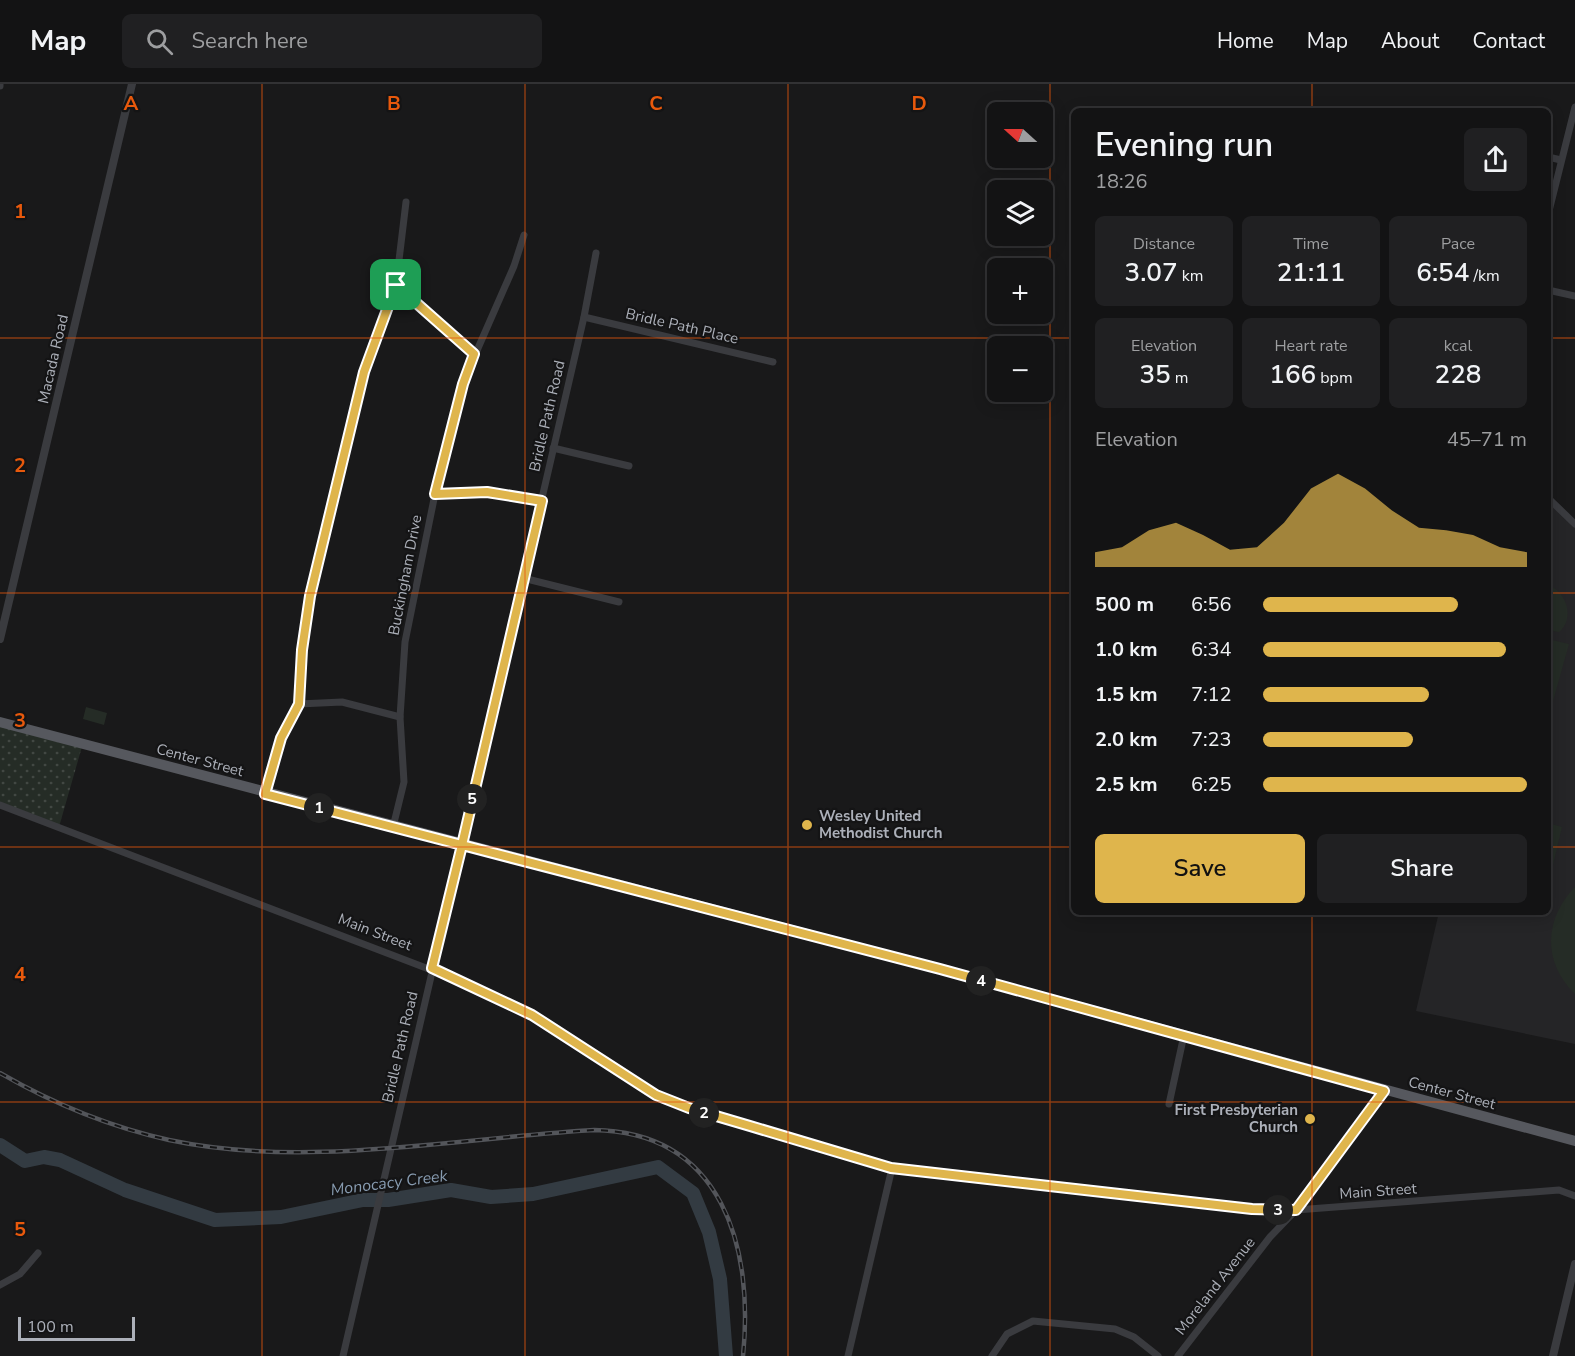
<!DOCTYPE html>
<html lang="en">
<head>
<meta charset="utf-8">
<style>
	body { margin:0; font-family:"Nunito Sans",sans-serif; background:#202022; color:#f1f3f6; height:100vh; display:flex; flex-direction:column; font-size:22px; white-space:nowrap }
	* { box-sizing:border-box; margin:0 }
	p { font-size:20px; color:#9d9ea0 }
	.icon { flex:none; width:33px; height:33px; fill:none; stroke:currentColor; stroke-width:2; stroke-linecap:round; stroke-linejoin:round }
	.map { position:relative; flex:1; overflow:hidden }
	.details { position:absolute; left:1071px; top:24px; width:480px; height:807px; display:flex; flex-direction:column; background:#131314; border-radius:9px; box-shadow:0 3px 15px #0003,0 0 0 2px #323234 }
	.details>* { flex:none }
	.needle { width:39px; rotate:291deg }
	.buttons { position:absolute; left:987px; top:18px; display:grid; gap:12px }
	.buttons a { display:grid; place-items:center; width:66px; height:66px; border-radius:9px; background:#131314; box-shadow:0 3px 15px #0003,0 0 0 2px #323234; font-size:30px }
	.scale { position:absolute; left:18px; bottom:15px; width:117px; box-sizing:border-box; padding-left:6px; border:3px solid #acb0b9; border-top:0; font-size:16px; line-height:21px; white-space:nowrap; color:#acb0b9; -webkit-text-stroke:4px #141415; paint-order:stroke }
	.pin { position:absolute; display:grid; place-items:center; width:51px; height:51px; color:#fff; margin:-26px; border-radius:12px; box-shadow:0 3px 9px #0006 }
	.km { position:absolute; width:30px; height:30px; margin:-15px; border-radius:50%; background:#222; color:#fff; font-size:16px; line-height:30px; text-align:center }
	.round { display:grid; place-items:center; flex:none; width:63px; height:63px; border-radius:9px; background:#202022 }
	.headline { display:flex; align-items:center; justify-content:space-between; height:102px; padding:0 24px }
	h1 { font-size:33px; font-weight:600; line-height:45px }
	.figures { display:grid; grid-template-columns:repeat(3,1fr); gap:9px; height:102px; padding:6px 24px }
	.figures div { display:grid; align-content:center; border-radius:9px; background:#202022; text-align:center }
	.figures b { font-size:26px; font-weight:600 }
	.figures small { font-size:16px; font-weight:400 }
	.figures p { font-size:16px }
	.chart { height:168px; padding:12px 24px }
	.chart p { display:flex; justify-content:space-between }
	.chart svg { width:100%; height:108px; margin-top:6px; fill:#dfb54c; opacity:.7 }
	.button { display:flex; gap:12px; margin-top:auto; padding:12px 24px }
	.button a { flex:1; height:69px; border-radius:9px; background:#dfb54c; color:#111; font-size:24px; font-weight:600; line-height:69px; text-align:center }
	.button a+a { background:#202022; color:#f1f3f6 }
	ul { padding:0 24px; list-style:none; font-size:20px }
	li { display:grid; grid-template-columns:96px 72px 1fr; align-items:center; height:45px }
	li i { height:15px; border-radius:8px; background:#dfb54c }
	header { display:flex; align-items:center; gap:36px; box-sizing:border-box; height:84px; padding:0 30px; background:#131314; border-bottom:2px solid #323234 }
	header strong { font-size:28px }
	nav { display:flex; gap:33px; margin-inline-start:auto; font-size:21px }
	.search { width:420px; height:54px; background:#202022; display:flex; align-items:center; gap:15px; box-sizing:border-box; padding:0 21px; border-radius:9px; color:#9d9ea0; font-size:22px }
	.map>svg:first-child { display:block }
	.built { fill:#252527 }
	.park { fill:url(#park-dots) }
	.pitch { fill:#252c26 }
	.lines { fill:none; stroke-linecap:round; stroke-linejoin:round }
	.river { stroke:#333b42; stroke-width:14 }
	.minor { stroke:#3a3b3f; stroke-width:7 }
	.tertiary { stroke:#3a3b3f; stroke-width:8 }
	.primary { stroke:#56585e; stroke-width:10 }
	.rail-casing { stroke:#53555a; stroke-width:4.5 }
	.rail { stroke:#141415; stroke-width:2; stroke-dasharray:7; stroke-linecap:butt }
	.route-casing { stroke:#fff; stroke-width:12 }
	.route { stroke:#dfb54c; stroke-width:8 }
	.grid { fill:none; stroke:#e8590c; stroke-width:1.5; stroke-opacity:0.55 }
	.poi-dot { fill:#dfb54c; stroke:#141415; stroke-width:2 }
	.labels { text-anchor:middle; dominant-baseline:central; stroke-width:4.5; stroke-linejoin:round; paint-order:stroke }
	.street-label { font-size:15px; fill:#acb0b9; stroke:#141415 }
	.poi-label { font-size:15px; font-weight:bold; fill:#acb0b9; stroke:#141415; text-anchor:start }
	.water-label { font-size:16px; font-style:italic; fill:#879bb0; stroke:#141415 }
	.grid-label { font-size:20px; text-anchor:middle; font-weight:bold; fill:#e8590c; stroke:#141415; stroke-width:4.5; stroke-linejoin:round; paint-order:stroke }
</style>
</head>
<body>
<header>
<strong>Map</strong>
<div class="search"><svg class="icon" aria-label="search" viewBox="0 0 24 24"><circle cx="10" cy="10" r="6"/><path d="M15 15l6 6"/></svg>Search here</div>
<nav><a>Home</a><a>Map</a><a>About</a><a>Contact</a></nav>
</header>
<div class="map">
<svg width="1575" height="1272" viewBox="0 0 1575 1272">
	<defs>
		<pattern id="park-dots" width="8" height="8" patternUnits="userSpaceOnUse" patternTransform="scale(1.5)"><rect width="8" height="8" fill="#252c26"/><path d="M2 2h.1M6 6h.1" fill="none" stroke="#424843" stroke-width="1.8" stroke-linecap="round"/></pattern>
	</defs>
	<rect width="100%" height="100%" fill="#19191a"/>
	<path class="built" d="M 1548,414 L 1575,438 L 1575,960 L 1416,927 L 1439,828 L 1548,828 Z"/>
	<path class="park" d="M 0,638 L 83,659 L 59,743 L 0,721 Z"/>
	<g class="pitch">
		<path d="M 1548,501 C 1567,508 1575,535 1559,548 L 1548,546 Z"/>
		<path d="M 1548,555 L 1569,560 L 1548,635 Z"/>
		<path d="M 86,623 L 107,629 L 104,641 L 83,635 Z"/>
		<path d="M 1548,739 L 1562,743 L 1548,802 Z"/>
		<path d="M 1575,803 L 1575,910 C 1542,878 1544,835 1575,803 Z"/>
	</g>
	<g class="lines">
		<path class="river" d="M 0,1061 L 25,1077 L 44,1073 L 60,1076 L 125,1106 L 215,1136 L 281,1133 L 363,1116 L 388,1116 L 451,1106 L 491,1113 L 533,1110 L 658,1083 L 693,1109 L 709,1148 L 720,1195 L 726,1272"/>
		<g class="minor">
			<path d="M 0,2 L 0,0"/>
			<path d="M 1548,73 L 1561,76"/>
			<path d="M 1548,131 L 1575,23"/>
			<path d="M 396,201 L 474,270"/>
			<path d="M 1548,206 L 1575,212"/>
			<path d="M 584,233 L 773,278"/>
			<path d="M 553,364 L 629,382"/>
			<path d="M 435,410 L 487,408 L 542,417"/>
			<path d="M 1548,414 L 1575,440"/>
			<path d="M 523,494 L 619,518"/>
			<path d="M 299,620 L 342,618 L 400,633"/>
			<path d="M 265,710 L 281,654 L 299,620 L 302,566 L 310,512 L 364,288 L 396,201 L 406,118"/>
			<path d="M 0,721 L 468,900 L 532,931 L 656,1011 L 689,1024 L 892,1084 L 1252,1125 L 1296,1126 L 1559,1106 L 1575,1112"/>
			<path d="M 393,743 L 404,698 L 400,633 L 405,558 L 435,410 L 468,287 L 514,182 L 524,151"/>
			<path d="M 1169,1020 L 1184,951"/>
			<path d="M 0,1201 L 20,1190 L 38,1169"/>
			<path d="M 343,1272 L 584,233 L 596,169"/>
			<path d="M 848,1272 L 892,1084"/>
			<path d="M 992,1272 L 1007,1250 L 1033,1237 L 1115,1245 L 1134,1253 L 1158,1272"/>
			<path d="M 1178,1272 L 1270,1153 L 1296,1126 L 1371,1028 L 1384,1007"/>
		</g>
		<g class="tertiary">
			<path d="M 0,555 L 132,0"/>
			<path d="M 1553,1272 L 1575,1180"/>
		</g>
		<path class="primary" d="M 0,638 L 940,885 L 1575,1057"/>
		<g class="rail-casing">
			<path id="rail" d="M 0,989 C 52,1019 110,1043 169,1056 C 305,1085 456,1054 594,1046 C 723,1048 754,1164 743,1272"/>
		</g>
		<use href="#rail" class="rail"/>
	</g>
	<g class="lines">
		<g class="route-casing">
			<path id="route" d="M 396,201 L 364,288 L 310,512 L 302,566 L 299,620 L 281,654 L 265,710 L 462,761 L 432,884 L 532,931 L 656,1011 L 689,1024 L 750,1042 L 891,1084 L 1252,1125 L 1296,1126 L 1384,1007 L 940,885 L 462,761 L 542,417 L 487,408 L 435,410 L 463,300 L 474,270 L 396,201"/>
		</g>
		<use href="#route" class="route"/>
	</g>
	<path class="grid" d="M 262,0 L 262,1272M 525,0 L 525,1272M 788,0 L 788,1272M 1050,0 L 1050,1272M 1312,0 L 1312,27M 0,254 L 1074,254M 1548,254 L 1575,254M 0,509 L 1074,509M 1548,509 L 1575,509M 0,763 L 1074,763M 1548,763 L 1575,763M 1312,828 L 1312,1272M 0,1018 L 1575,1018"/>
	<g class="poi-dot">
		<circle cx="807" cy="741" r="6"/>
		<circle cx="1310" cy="1035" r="6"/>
	</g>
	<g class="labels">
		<g class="street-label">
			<text transform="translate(682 242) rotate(13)">Bridle Path Place</text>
			<text transform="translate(53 275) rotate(-77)">Macada Road</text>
			<text transform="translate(547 332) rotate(-77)">Bridle Path Road</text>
			<text transform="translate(405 491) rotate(-79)">Buckingham Drive</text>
			<text transform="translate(200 676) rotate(15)">Center Street</text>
			<text transform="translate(375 848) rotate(21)">Main Street</text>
			<text transform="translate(400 963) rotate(-77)">Bridle Path Road</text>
			<text transform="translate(1452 1009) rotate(15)">Center Street</text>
			<text transform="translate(1378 1107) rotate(-4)">Main Street</text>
			<text transform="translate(1215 1202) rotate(-52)">Moreland Avenue</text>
		</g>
		<g class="poi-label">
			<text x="819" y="732">Wesley United<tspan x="819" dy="17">Methodist Church</tspan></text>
			<text x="1298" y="1026" text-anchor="end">First Presbyterian<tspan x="1298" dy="17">Church</tspan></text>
		</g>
		<g class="water-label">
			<text transform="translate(389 1099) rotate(-7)">Monocacy Creek</text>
		</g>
	</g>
	<g class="grid-label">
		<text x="131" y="26">A</text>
		<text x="394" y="26">B</text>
		<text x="656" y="26">C</text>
		<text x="919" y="26">D</text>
		<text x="20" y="134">1</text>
		<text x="20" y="388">2</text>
		<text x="20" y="643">3</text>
		<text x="20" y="897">4</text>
		<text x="20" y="1152">5</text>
	</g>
</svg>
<div class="buttons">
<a><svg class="needle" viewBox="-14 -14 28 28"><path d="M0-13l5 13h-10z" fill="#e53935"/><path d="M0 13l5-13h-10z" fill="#9d9ea0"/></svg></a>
<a><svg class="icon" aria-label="layers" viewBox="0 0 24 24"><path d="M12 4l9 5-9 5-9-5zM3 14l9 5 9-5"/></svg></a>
<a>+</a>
<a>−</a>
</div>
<div class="scale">100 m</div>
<div class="pin" style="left:396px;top:201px;background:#1e9e55"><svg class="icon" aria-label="arrive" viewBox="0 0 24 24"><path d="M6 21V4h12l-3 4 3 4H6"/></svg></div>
<b class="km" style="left:319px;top:724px">1</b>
<b class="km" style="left:704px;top:1029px">2</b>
<b class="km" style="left:1278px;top:1126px">3</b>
<b class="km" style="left:981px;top:897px">4</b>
<b class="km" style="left:472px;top:715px">5</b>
<section class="details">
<div class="headline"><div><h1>Evening run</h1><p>18:26</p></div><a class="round"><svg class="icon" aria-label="share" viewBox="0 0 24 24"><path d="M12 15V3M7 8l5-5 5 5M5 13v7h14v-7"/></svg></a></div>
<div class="figures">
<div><p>Distance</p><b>3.07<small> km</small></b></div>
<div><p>Time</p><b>21:11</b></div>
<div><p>Pace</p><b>6:54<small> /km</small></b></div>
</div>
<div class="figures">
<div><p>Elevation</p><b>35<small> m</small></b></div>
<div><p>Heart rate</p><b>166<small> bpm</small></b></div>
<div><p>kcal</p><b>228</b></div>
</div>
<div class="chart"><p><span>Elevation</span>45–71 m</p>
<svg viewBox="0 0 160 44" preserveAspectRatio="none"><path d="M0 44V38L10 36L20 29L30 26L40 31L50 37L60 36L70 26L80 12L90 6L100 12L110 21L120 28L130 29L140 31L150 36L160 38V44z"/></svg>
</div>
<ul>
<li><b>500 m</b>6:56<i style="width:74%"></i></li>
<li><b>1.0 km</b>6:34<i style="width:92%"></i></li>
<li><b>1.5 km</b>7:12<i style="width:63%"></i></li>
<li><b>2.0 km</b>7:23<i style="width:57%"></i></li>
<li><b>2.5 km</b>6:25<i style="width:100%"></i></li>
</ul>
<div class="button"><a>Save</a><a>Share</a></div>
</section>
</div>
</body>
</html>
